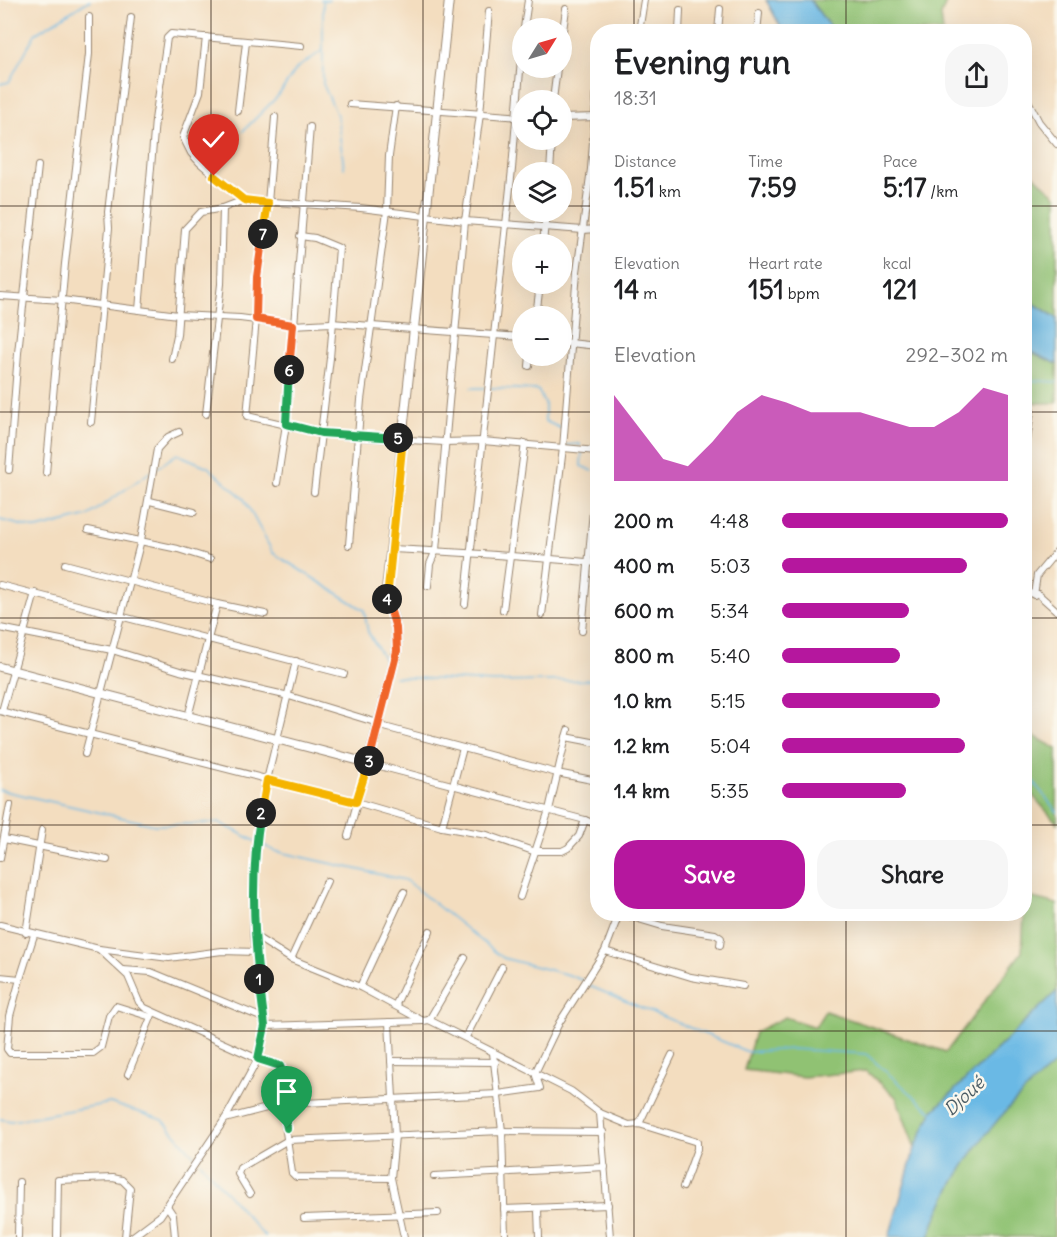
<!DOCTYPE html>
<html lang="en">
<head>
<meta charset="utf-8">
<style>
	body { margin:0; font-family:Delius,sans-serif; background:#f6f6f6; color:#202124; height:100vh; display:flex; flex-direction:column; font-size:22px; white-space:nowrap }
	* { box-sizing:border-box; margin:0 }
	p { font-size:20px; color:#757577 }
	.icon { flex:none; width:33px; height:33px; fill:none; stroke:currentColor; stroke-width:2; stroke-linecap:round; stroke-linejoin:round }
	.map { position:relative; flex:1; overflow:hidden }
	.sheet { position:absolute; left:590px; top:24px; width:442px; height:897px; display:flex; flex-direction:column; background:#fff; border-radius:24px; box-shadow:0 6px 24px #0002 }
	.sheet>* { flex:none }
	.needle { width:39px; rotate:53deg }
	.buttons { position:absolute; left:512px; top:18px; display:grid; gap:12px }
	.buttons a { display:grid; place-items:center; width:60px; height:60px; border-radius:50%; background:#fff; box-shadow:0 6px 24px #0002; font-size:30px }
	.pin { position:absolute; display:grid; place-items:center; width:51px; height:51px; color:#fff; margin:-62px -26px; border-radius:50% 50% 50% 0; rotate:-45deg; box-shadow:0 0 6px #0007 }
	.pin .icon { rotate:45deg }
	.km { position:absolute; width:30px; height:30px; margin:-15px; border-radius:50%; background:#222; color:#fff; font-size:16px; line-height:30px; text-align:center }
	.round { display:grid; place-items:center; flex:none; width:63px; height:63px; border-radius:24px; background:#f6f6f6 }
	.overview { display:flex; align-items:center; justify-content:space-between; height:102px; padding:0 24px }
	h1 { font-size:33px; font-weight:700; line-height:45px }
	.stats { display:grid; grid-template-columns:repeat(3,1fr); gap:9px; height:102px; padding:6px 24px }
	.stats div { display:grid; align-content:center }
	.stats b { font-size:26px; font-weight:700 }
	.stats small { font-size:16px; font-weight:400 }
	.stats p { font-size:16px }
	.chart { height:168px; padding:12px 24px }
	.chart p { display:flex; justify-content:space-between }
	.chart svg { width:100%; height:108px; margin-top:6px; fill:#b5179e; opacity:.7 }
	.cta { display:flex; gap:12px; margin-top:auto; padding:12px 24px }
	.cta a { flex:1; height:69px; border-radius:24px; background:#b5179e; color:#fff; font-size:24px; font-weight:700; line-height:69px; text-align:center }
	.cta a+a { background:#f6f6f6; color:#202124 }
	ul { padding:0 24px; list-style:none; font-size:20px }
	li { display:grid; grid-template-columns:96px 72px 1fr; align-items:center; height:45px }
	li i { height:15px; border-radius:8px; background:#b5179e }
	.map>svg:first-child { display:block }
	.green { fill:#90c273; stroke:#667648; stroke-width:1.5 }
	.water { fill:#6ab9e5; stroke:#527282; stroke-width:1.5 }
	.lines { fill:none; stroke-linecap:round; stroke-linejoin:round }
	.stream { stroke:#6ab9e5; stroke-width:1.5 }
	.minor-casing { stroke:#97846e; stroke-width:8 }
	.tertiary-casing { stroke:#97846e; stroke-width:10 }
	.minor { stroke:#fff; stroke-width:6 }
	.tertiary { stroke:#fff; stroke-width:8 }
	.split-1-casing { stroke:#fff; stroke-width:12 }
	.split-2-casing { stroke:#fff; stroke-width:12 }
	.split-3-casing { stroke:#fff; stroke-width:12 }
	.split-4-casing { stroke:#fff; stroke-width:12 }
	.split-5-casing { stroke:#fff; stroke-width:12 }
	.split-6-casing { stroke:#fff; stroke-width:12 }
	.split-7-casing { stroke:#fff; stroke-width:12 }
	.split-8-casing { stroke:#fff; stroke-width:12 }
	.split-1 { stroke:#22a559; stroke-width:8 }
	.split-2 { stroke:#22a559; stroke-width:8 }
	.split-3 { stroke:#f5b400; stroke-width:8 }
	.split-4 { stroke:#f0652b; stroke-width:8 }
	.split-5 { stroke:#f5b400; stroke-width:8 }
	.split-6 { stroke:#22a559; stroke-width:8 }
	.split-7 { stroke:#f0652b; stroke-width:8 }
	.split-8 { stroke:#f5b400; stroke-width:8 }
	.grid { fill:none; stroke:#3b2a1e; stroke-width:1.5; stroke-opacity:0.55 }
	.labels { text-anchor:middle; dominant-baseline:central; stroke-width:5; stroke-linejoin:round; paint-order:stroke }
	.water-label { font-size:18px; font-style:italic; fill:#4b5c64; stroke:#fbf7ec }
</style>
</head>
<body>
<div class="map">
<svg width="1057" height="1237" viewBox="0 0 1057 1237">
	<rect width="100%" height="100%" fill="#fbf7ec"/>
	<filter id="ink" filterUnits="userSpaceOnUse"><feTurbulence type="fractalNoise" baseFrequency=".0167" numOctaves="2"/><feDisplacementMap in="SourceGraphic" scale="12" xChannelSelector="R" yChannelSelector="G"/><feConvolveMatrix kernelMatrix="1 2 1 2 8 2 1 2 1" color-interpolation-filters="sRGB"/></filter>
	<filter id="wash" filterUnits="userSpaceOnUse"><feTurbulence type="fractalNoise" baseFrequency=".008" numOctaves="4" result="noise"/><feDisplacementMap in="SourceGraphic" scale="24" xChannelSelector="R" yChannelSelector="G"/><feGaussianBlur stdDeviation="1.35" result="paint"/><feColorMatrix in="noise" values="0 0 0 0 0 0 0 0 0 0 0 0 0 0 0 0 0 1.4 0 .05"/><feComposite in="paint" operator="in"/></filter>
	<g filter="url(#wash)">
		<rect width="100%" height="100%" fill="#f3ddbf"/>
		<g class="green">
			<path d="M 810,0 L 947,0 L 941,15 L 943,32 L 833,31 Z"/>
			<path d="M 1025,168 L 1057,196 L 1057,318 L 1025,298 Z"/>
			<path d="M 1025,349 L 1057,364 L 1057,403 L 1036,403 L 1025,398 Z"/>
			<path d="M 1025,731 L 1057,749 L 1057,823 L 1025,787 Z"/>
			<path d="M 1025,896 L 1057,904 L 1057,991 L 932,1112 L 915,1148 L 896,1097 L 866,1071 L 804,1077 L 744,1070 L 755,1032 L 785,1017 L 815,1027 L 825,1011 L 946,1052 L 1022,952 Z"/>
			<path d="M 1057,1062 L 1054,1237 L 929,1237 C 953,1166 1000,1109 1057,1062 Z"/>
		</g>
		<g class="water">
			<path d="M 766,0 L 810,0 L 833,31 L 783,31 Z"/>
			<path d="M 1025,298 L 1057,318 L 1057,364 L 1025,349 Z"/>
			<path d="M 1057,991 L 1057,1062 C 1000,1110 953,1166 929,1237 L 889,1237 L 915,1148 L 932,1112 Z"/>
		</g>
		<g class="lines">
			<g class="stream">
				<path d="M 321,0 L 329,0"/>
				<path d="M 323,2 L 323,84 L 337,115 L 344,168"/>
				<path d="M 0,84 L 9,82 L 35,34 L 90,0"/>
				<path d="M 243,131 L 278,96 L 297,68 L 322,51"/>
				<path d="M 1024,380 L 1057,382"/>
				<path d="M 471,388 L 485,388"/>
				<path d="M 490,388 L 538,390 L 545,404 L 545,421 L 562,429"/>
				<path d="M 566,445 L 580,444 L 580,446"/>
				<path d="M 582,451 L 581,466 L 593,471"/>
				<path d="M 157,468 L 177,454 L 208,467 L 244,499 L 273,553 L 364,610 L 368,632 L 384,659 L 383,677"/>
				<path d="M 0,520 L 37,529 L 88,516 L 150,472"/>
				<path d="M 395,677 L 494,682 L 597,680"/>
				<path d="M 1024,770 L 1057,812"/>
				<path d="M 0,790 L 155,825 L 220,823 L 255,841"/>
				<path d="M 259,843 L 275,851 L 405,880 L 503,958 L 569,975 L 584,981"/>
				<path d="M 587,985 L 748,1052 L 792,1049 L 866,1054 L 933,1113"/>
				<path d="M 0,1119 L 11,1121 L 110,1103 L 163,1120 L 196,1158"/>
				<path d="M 200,1162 L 265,1237"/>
			</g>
		</g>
	</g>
	<g filter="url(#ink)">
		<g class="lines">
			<g class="minor-casing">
				<g id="minor">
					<path d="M 524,28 L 528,0"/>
					<path d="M 639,32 L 644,0"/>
					<path d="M 679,32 L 680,10"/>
					<path d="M 718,32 L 720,9"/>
					<path d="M 757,32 L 759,13"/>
					<path d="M 206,37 L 200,92 L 183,137 L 191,153 L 200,163 L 244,200 L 361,208 L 465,221 L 583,230 L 597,229"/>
					<path d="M 561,45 L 566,9"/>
					<path d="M 1024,93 L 1039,122 L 1057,144"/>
					<path d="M 553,100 L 557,68"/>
					<path d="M 350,104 L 522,117"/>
					<path d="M 238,111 L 246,42"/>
					<path d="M 275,117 L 268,203 L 257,277 L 256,319 L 247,416 L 321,433 L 358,437 L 444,442 L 483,441 L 597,451"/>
					<path d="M 561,118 L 597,117"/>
					<path d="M 550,172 L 552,140"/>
					<path d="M 300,236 L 315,238 L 339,248 L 330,358 L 314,492"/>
					<path d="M 543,244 L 546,212"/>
					<path d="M 0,296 L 62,300 L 178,315 L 240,318 L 293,325 L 331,323 L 522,337"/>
					<path d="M 139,310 L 155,120 L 167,38 L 171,34 L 301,46"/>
					<path d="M 536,316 L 540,284"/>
					<path d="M 561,342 L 597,346"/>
					<path d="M 172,359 L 177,335 L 185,229 L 201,212 L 223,208 L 244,200"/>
					<path d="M 529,366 L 530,356"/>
					<path d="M 206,414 L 221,284 L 223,208"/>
					<path d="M 91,422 L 109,228 L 108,212 L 131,17"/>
					<path d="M 1024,463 L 1031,411"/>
					<path d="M 9,470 L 18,353 L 38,166"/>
					<path d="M 46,473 L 65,264 L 89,54 L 89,17"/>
					<path d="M 277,483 L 286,424 L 310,127"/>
					<path d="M 150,501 L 194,512"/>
					<path d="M 88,530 L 178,549 L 210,559"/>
					<path d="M 349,545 L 361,400 L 387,211 L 389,156 L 396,106"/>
					<path d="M 392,549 C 461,552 529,557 597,563"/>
					<path d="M 65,564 L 217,604 L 265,614"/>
					<path d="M 0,585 L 344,674"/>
					<path d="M 428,586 L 430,564 L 436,550 L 465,221 L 480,114 L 489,11"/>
					<path d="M 1024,593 L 1038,594 L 1057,611"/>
					<path d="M 1034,595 L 1037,575 L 1057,551"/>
					<path d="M 465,604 L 512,169 L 522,46"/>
					<path d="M 503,610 L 525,443"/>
					<path d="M 542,615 L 563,448 L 577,272 L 591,169 L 597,86"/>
					<path d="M 0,628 L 112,650 L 180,671 L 289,696 L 378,723"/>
					<path d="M 582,631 L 597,467"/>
					<path d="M 296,661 L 267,780 L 255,850 L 253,935 L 291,959 L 360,987 L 423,1021 L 429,1020 L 571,1091 L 600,1113 L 629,1125 L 639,1124 L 697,1142 L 697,1149 L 683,1187"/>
					<path d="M 0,711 L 356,802 L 442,827 L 487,835 L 533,851 L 562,851 L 568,848 L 579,836 L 585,820"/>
					<path d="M 2,711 L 35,593"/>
					<path d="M 188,717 L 217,604"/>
					<path d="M 377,725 L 557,773 L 597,781"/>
					<path d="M 568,730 L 566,737 L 597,743"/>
					<path d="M 85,754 L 141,540 L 157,449 L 168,437 L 179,432"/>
					<path d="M 595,824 L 597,812"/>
					<path d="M 442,827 L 463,748"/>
					<path d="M 348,836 L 368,763 L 585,820 L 597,825"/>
					<path d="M 4,839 L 107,860"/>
					<path d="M 0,858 L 10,805"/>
					<path d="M 520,897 L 549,810 L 566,737"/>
					<path d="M 622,914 L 662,926 L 715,934 L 721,938 L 720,945"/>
					<path d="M 885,915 L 886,914"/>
					<path d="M 0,925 L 99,949 L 128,976 L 139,1002 L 145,1008 L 258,1059 L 280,1066 L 284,1118 L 292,1173 L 296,1177 L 391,1178"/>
					<path d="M 26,933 L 42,830"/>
					<path d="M 99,949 L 169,958 L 222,951 L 256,952"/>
					<path d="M 605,951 L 691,977 L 743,986"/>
					<path d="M 291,959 L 327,881"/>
					<path d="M 123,970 L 151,972 L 263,1018"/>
					<path d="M 0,977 L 20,979 L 34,935"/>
					<path d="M 20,979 L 10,1016 L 7,1049 L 10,1053 L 93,1053 L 101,1047 L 109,1016 L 116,1006 L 151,1017"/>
					<path d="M 360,987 L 404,892"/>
					<path d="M 396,1004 L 430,931"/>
					<path d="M 429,1020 L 465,958"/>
					<path d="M 389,1022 L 395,1136 L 391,1178 L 404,1237"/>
					<path d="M 265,1026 L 423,1021"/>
					<path d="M 466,1037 L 502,967"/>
					<path d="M 493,1053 L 502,1131 L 505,1237"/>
					<path d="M 391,1061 L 496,1062"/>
					<path d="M 128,1074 L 152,1015"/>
					<path d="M 600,1113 L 610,1237"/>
					<path d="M 225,1119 L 282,1104 L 498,1094 L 540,1088 L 535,1073 L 559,1023 L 605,951 L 619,914"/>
					<path d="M 639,1124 L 672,1055"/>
					<path d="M 434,1176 L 605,1167"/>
					<path d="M 250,1194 L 238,1174 L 240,1168 L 288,1140 L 502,1131 L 603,1132"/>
					<path d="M 167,1206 L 173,1215 L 175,1237"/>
					<path d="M 504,1209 L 608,1205"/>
					<path d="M 538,1210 L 539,1237"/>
					<path d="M 304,1218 L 438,1213"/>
					<path d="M 18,1237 L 19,1182"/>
					<path d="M 57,1237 L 58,1180 L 113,1178 L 122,1180 L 130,1188 L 125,1237"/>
					<path d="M 132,1237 L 160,1216 L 225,1119 L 258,1059 L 265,1026 L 253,935"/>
				</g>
			</g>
			<g class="tertiary-casing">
				<path id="tertiary" d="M 0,667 L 368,763 L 397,651 L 396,628 L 386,591 L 449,0"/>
			</g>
			<use href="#minor" class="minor"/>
			<use href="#tertiary" class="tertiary"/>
		</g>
	</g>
	<g class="lines" filter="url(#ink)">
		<g class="split-1-casing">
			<path id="split-1" d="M 259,979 L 265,1026 L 258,1059 L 280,1066 L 282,1071 L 282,1104 L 287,1128"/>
		</g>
		<g class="split-2-casing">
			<path id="split-2" d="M 259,979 C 253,923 251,868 261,813"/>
		</g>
		<g class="split-3-casing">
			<path id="split-3" d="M 261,813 L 267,780 L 356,802 L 369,761"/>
		</g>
		<g class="split-4-casing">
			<path id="split-4" d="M 369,761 L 397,651 L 396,628 L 387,599"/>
		</g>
		<g class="split-5-casing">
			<path id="split-5" d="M 387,599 L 403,438 L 398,438"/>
		</g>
		<g class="split-6-casing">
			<path id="split-6" d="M 289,370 L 286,424 L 321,433 L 398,438"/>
		</g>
		<g class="split-7-casing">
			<path id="split-7" d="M 263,234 L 257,277 L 256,319 L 293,325 L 289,370"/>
		</g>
		<g class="split-8-casing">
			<path id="split-8" d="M 214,176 L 244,200 L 268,203 L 263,234"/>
		</g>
		<use href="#split-1" class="split-1"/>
		<use href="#split-2" class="split-2"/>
		<use href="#split-3" class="split-3"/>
		<use href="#split-4" class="split-4"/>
		<use href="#split-5" class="split-5"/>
		<use href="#split-6" class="split-6"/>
		<use href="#split-7" class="split-7"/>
		<use href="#split-8" class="split-8"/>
	</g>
	<path class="grid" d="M 211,0 L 211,1237M 423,0 L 423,1237M 634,0 L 634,32M 846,0 L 846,32M 0,206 L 522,206M 561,206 L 597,206M 1024,206 L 1057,206M 0,412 L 597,412M 1024,412 L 1057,412M 0,618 L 597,618M 1024,618 L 1057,618M 0,825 L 597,825M 1024,825 L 1057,825M 634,914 L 634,1237M 846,914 L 846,1237M 0,1031 L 1057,1031"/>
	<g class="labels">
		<g class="water-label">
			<text transform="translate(964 1096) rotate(-43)">Djoué</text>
		</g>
	</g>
</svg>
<div class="buttons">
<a><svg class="needle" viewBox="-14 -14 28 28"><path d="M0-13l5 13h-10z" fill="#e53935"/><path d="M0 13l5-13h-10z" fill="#757577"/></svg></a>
<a><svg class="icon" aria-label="locate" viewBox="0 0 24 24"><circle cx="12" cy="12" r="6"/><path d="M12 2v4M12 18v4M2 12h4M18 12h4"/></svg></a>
<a><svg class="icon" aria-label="layers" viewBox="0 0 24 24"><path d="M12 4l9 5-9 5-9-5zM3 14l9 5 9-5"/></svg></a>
<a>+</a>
<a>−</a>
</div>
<div class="pin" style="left:287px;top:1128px;background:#1e9e55"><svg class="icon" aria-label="arrive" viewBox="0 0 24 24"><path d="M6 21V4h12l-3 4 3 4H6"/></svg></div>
<div class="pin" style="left:214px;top:176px;background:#d93025"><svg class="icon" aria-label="check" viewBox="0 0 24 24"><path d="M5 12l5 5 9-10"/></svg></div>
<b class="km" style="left:259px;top:979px">1</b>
<b class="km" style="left:261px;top:813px">2</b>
<b class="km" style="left:369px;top:761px">3</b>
<b class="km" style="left:387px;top:599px">4</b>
<b class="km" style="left:398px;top:438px">5</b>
<b class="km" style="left:289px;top:370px">6</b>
<b class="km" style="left:263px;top:234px">7</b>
<section class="sheet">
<div class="overview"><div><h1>Evening run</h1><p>18:31</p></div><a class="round"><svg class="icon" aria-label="share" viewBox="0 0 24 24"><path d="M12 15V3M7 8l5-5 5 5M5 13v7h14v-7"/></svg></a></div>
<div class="stats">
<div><p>Distance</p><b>1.51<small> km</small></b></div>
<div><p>Time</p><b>7:59</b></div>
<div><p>Pace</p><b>5:17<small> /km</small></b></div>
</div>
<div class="stats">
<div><p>Elevation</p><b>14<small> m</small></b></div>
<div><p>Heart rate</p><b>151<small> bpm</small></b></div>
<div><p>kcal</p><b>121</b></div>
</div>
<div class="chart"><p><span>Elevation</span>292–302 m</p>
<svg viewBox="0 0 160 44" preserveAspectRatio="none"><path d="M0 44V9L10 22L20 35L30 38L40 28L50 16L60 9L70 12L80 16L90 16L100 16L110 19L120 22L130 22L140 16L150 6L160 9V44z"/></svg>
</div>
<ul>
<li><b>200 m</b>4:48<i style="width:100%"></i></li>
<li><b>400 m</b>5:03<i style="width:82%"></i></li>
<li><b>600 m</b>5:34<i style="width:56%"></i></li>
<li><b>800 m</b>5:40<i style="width:52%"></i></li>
<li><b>1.0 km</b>5:15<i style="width:70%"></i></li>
<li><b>1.2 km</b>5:04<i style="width:81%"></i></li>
<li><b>1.4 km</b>5:35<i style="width:55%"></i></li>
</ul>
<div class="cta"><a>Save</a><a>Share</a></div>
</section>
</div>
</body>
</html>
